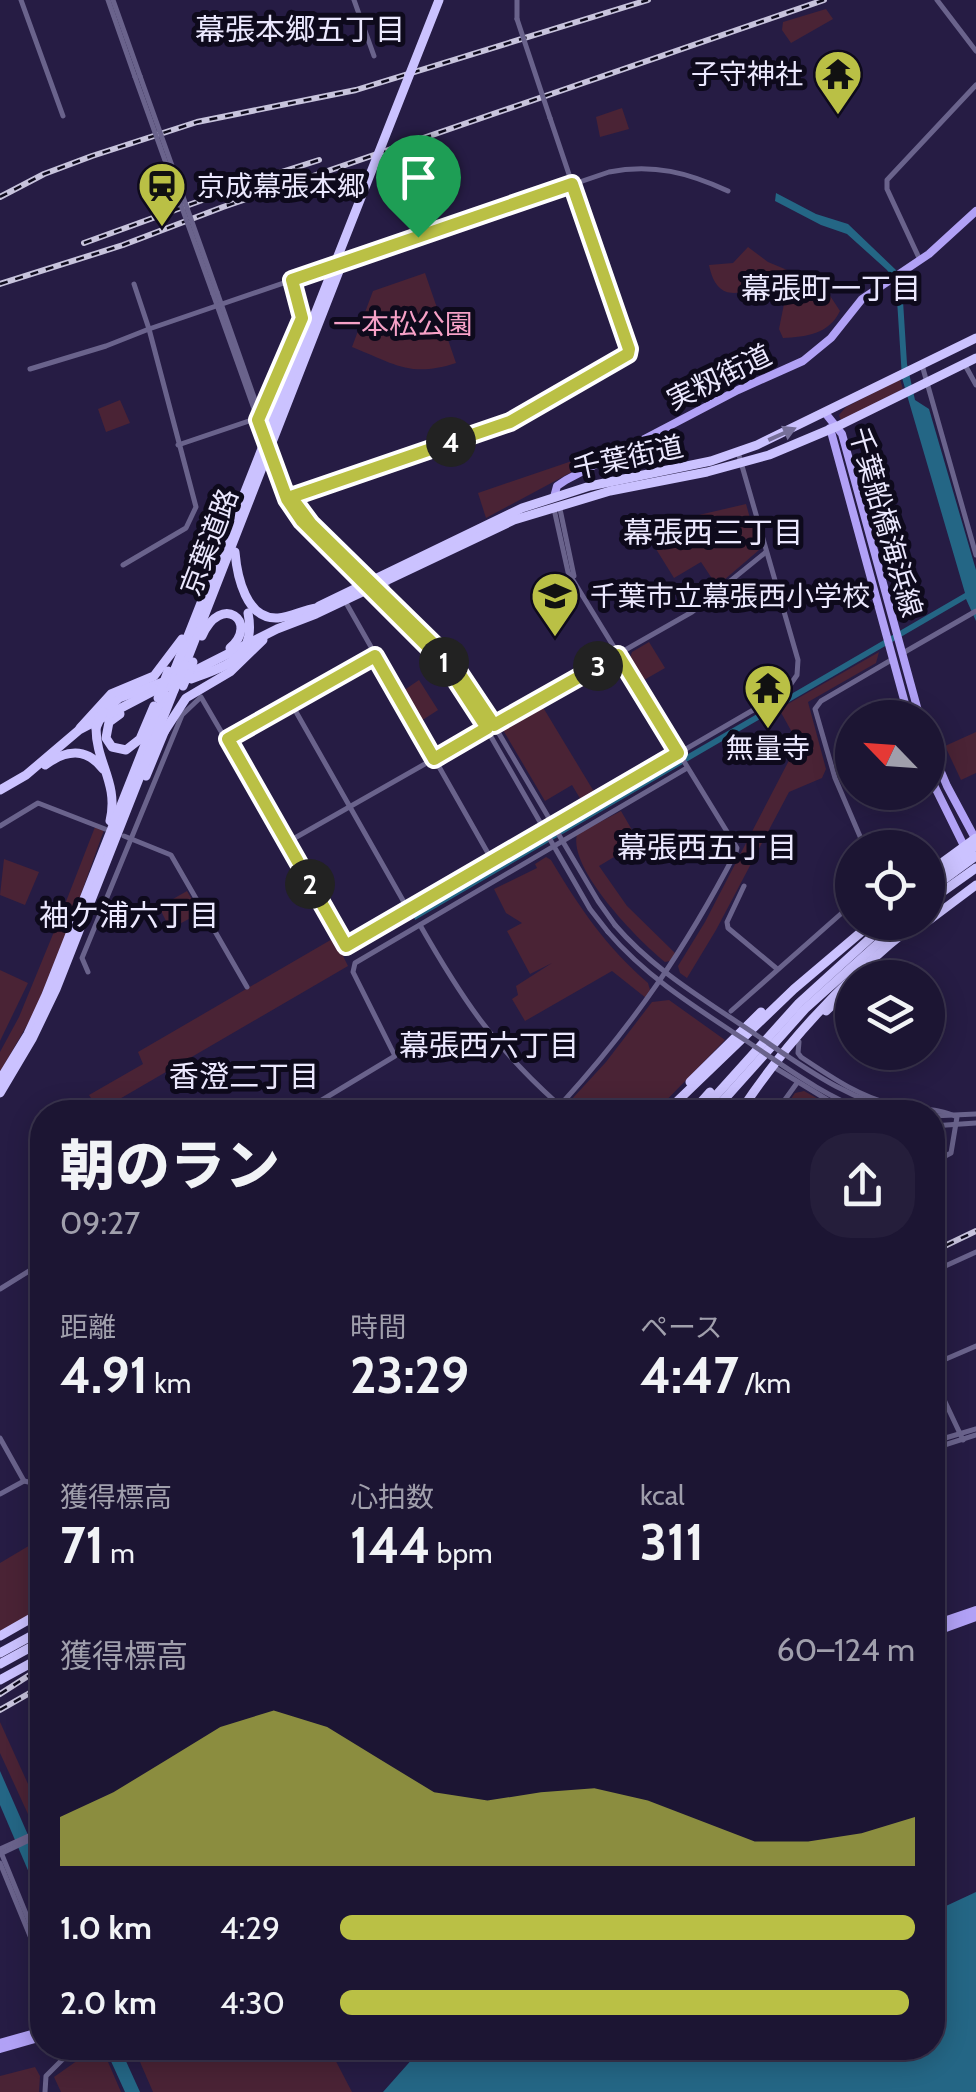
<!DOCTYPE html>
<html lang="ja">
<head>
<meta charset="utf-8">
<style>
	body { margin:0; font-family:Cabin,"Noto Sans JP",sans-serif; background:#251e3b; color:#f1f3f6; height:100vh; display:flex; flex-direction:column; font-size:38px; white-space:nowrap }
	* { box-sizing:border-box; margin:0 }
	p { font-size:32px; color:#a09fac }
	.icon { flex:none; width:55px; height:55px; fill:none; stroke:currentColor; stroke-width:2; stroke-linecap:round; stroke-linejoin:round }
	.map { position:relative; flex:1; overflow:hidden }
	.drawer { position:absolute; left:30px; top:1100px; width:915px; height:960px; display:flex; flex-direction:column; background:#1c1533; border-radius:40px; box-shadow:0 5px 25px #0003,0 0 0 2px #3a344e }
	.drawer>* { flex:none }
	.needle { width:65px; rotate:295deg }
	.fabs { position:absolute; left:835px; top:700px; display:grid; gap:20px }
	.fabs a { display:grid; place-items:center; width:110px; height:110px; border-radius:50%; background:#1c1533; box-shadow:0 5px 25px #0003,0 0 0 2px #3a344e; font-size:50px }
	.pin { position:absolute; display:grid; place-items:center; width:85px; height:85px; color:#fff; margin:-102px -42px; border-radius:50% 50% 50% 0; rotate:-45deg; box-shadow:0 0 10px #0007 }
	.pin .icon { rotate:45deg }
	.km { position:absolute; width:50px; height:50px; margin:-25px; border-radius:50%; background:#222; color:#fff; font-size:28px; line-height:50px; text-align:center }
	.round { display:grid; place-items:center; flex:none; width:105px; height:105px; border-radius:40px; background:#251e3b }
	.headline { display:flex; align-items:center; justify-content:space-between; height:170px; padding:0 30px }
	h1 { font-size:55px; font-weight:800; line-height:75px }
	.stats { display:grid; grid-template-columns:repeat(3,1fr); gap:15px; height:170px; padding:10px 30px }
	.stats div { display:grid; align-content:center }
	.stats b { font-size:50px; font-weight:800 }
	.stats small { font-size:28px; font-weight:400 }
	.stats p { font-size:28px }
	.chart { height:280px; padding:20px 30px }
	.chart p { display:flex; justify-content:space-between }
	.chart svg { width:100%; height:180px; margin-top:10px; fill:#bac045; opacity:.7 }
	ul { padding:0 30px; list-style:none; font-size:32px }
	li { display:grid; grid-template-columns:160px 120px 1fr; align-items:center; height:75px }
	li i { height:25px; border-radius:12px; background:#bac045 }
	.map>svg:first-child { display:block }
	.green { fill:#4a2335 }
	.water { fill:#246685 }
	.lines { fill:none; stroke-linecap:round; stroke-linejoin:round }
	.minor { stroke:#6a638c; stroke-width:5 }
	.major { stroke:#b1a1f6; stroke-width:8 }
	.highway { stroke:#cbc2ff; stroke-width:9 }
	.rail-casing { stroke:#c7c3dc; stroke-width:6 }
	.rail { stroke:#0e0a1c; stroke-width:2.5; stroke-dasharray:8; stroke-linecap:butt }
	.minor-bridge { stroke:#6a638c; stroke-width:5 }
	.highway-bridge { stroke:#cbc2ff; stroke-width:9 }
	.oneway { fill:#766f99 }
	.route-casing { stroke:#fff; stroke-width:20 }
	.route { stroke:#bac045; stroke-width:12 }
	.labels { text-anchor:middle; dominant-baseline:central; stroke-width:10; stroke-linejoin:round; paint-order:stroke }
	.poi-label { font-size:28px; fill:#ebe8fe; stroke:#0e0a1c; text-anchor:start }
	.park-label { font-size:28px; fill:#f7a1c7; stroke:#0e0a1c }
	.street-label { font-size:28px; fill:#ebe8fe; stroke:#0e0a1c }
	.neighbourhood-label { font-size:30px; fill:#ebe8fe; stroke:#0e0a1c }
</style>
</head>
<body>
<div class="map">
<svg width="976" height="2092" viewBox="0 0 976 2092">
	<rect width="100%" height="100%" fill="#261c44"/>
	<g class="green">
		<path d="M 826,9 L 833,19 L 791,43 L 782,30 L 783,22 Z"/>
		<path d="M 622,108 L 629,129 L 600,137 L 596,117 Z"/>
		<path d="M 748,247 L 768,262 L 823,285 L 840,311 C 829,334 806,337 783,338 L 779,329 L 786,294 L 770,281 C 741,295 717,304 709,265 L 733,263 Z"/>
		<path d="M 425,273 L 456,363 C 410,378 395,364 352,347 L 373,291 Z"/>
		<path d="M 900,379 L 903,389 L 841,421 L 839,415 L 846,407 Z"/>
		<path d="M 120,400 L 130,423 L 106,432 L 98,409 Z"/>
		<path d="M 569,462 L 578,462 L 581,467 L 486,518 L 478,493 Z"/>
		<path d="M 746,504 L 759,550 L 717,586 L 701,562 L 674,578 L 643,528 Z"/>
		<path d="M 649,642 L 665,668 L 644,680 L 630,658 L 632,652 Z"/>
		<path d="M 879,652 L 876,663 L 808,702 L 826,769 L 822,778 L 789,792 L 716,930 L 687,978 L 680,973 L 678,966 L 705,922 L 798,743 L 779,709 Z"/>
		<path d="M 419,680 L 438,710 L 418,723 L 400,693 Z"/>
		<path d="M 541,704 L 596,795 L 584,805 L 572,785 L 545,801 L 503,730 L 505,724 Z"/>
		<path d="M 976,732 L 976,773 L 961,780 L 945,746 Z"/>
		<path d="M 621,811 L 639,842 L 599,866 L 627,906 L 675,953 L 670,961 L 665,962 C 638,940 568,869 577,834 Z"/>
		<path d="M 95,827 L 104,830 L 71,922 L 60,917 Z"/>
		<path d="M 546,857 L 551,860 C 579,907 606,947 648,983 L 650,990 L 646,998 L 612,971 L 525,1021 L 512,999 L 518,995 L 516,986 L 552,963 L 530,974 L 507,931 L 522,923 L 506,913 L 494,889 L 537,868 L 535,864 Z"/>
		<path d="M 4,859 L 39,872 L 25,905 L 0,895 Z"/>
		<path d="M 187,891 L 200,913 L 170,929 L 159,907 Z"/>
		<path d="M 58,922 L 69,926 L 34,1013 L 0,1072 L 0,1052 L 19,1017 Z"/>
		<path d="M 334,938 L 348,966 L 99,1111 L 89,1095 L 143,1064 L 138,1052 Z"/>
		<path d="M 0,970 L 28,983 L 0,1041 Z"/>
		<path d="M 669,1000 L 725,1040 L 655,1112 L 560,1112 L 606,1062 L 652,1002 Z"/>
		<path d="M 804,1091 L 842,1112 L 782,1112 L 795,1093 Z"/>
		<path d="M 42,1538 L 42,1607 L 0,1632 L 0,1563 Z"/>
		<path d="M 0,1722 L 42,1815 L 42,1820 L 33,1825 L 0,1753 Z"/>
		<path d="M 83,2048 L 102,2048 L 121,2092 L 61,2092 L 54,2077 L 81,2058 Z"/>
		<path d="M 134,2048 L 329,2048 L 352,2092 L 153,2092 Z"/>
		<path d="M 35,2067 L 40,2076 L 39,2092 L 0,2092 L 0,2076 Z"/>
	</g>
	<g class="water">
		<path d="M 776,193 L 816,214 L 848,224 L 896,270 L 902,285 L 907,364 L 915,400 L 929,409 L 976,570 L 976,621 L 966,599 L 415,920 L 413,914 L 965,593 L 902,378 L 896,284 L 887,270 L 847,234 L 821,225 L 775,201 Z"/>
		<path d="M 0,1771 L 42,1867 L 42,1903 L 0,1805 Z"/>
		<path d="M 976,1892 L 976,2092 L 383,2092 L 422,2048 L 932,2048 L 933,2004 L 936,2006 L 932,1997 L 933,1912 Z"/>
		<path d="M 105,2048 L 120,2048 L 140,2092 L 125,2092 Z"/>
	</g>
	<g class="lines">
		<g class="minor">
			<path d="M 21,0 L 63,116"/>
			<path d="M 108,0 L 135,77"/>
			<path d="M 113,0 L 140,76"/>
			<path d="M 354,0 L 374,56"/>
			<path d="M 517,0 L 517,19"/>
			<path d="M 937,0 L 976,51"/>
			<path d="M 920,260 L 887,189 L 887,180 L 976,85"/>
			<path d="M 217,292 L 261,417"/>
			<path d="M 213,294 L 258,420"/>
			<path d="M 922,365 L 976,555"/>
			<path d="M 965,365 L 976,385"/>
			<path d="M 30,369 L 106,346 L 149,329 L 609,172 C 653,163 689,173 728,191"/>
			<path d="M 178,445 L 261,417 L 302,317 L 292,281"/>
			<path d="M 275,458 L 291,497 L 324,537"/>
			<path d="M 273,465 L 287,499 L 320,542"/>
			<path d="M 287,499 L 510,422 L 629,352 L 550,118"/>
			<path d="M 560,509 L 574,576"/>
			<path d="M 318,528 L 374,578"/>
			<path d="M 312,537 L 360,586"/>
			<path d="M 123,565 L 186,528 L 196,507 L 149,329 L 134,284"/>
			<path d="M 387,583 L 387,591 L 441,643 L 450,657"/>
			<path d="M 366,591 L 449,673"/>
			<path d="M 345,601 L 493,862"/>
			<path d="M 438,646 L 472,688 L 598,901 L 615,925"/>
			<path d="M 433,650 L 467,695 L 590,909 L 608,932"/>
			<path d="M 903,653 L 976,611"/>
			<path d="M 291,703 L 409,911"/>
			<path d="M 228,739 L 375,656"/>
			<path d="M 0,826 L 38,803 L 105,829"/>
			<path d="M 124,836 L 171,855 L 247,987"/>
			<path d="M 286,843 L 692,612 L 766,552"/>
			<path d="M 865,848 L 835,778 L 815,709 L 821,701 L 893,659"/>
			<path d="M 744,886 L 727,922 L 728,928 L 776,968"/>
			<path d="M 420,925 C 461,997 494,1047 557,1103 L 563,1102 C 637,1020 685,949 736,852 L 737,848 L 568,572 L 554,509"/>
			<path d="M 88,972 L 82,958 L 182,715 L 201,697 L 346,946 L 786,691 L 797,675 L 798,660 L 738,452"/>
			<path d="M 731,1011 L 852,904"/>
			<path d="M 799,1042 L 798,1053 L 801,1057 C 831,1077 858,1096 894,1105 C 914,1110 938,1107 957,1117 L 951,1153 L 932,1163"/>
			<path d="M 777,1069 L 831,1102 L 856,1112"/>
			<path d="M 302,1112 L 395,1056 L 353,972 L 355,963 L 687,768"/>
			<path d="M 776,1112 L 797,1083"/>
			<path d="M 932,1116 L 976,1114"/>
			<path d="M 932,1126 L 976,1123"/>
			<path d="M 932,1272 L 976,1252"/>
			<path d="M 0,1289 L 42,1263"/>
			<path d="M 932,1365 L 976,1346"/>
			<path d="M 932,1374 L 963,1440"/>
			<path d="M 0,1438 L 24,1481"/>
			<path d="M 932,1442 L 976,1429"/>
			<path d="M 932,1449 L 976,1435"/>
			<path d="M 0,1494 L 24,1481 L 42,1485"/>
			<path d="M 0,1849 L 42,1830"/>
			<path d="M 0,1850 L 42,1953"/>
			<path d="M 0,1854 L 42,1834"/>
			<path d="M 0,1863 L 42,1965"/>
			<path d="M 45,2092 L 46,2076 L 74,2048"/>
		</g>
		<g class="major">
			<path d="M 826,414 L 842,434 L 920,718"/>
			<path d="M 830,428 L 909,718"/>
			<path d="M 554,497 L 557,486 L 566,480 L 738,390 L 803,361 L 831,338 L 862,299 L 929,254 L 976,211"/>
			<path d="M 928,741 L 947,786 L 976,840"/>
			<path d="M 928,773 L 965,848"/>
			<path d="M 932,1625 L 976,1610"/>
			<path d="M 932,1633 L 976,1617"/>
			<path d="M 0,2043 L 42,2031"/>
			<path d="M 0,2049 L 42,2037"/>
		</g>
		<g class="highway">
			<path d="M 235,552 C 237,576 246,620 278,618 C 291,617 303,610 316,608"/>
			<path d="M 319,606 L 522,508 L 590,486 L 711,461 L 757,445 L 976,338"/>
			<path d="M 202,636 C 221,592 260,622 230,648"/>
			<path d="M 185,665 L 339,271"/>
			<path d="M 175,669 L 332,271"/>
			<path d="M 184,676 L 277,629 L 316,614 L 514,520 L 610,491 L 707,472 L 769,455 L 838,426 L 976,358"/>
			<path d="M 103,712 L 119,698 L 163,682"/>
			<path d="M 120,714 L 109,722 L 106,738 L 112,747 L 126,750 L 140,739 L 154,706"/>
			<path d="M 80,728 L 111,694 L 154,676 L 182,639"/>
			<path d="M 96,728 C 96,763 119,783 110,821"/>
			<path d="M 164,732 L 186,698 L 230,672 L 263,640"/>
			<path d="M 45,765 C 66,750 86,747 103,769"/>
			<path d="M 146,776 L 165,730"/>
			<path d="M 0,790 L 26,775 L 79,730 L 165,685"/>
			<path d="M 928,873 L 976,838"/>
			<path d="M 928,902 L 976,868"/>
			<path d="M 928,921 L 976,885"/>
			<path d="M 826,1011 L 851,987"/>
			<path d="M 0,1080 L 28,1034 L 46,995 L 165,694"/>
			<path d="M 690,1082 L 761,1012"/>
			<path d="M 0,1093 L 32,1039 L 56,989 L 174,690"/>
			<path d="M 666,1112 L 794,989 L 873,922"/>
			<path d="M 692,1112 L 710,1092"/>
			<path d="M 701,1112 L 799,1003 L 888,922"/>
			<path d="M 713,1112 L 805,1009 L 902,922"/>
			<path d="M 740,1112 C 788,1039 847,977 917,922"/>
			<path d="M 0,1636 L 42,1612"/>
			<path d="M 0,1653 L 42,1630"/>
			<path d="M 0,1664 L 42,1641"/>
			<path d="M 0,1680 L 42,1657"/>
		</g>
		<g class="rail-casing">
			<g id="rail">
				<path d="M 219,192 L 319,160"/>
				<path d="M 0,197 L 44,174 L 92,156 L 197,122 L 356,90 L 648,0"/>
				<path d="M 84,243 L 230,190"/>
				<path d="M 0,284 L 123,245 L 223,207 L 824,0"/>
				<path d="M 932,1252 L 976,1231"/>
				<path d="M 0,1694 L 42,1667"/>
				<path d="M 0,1710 L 42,1686"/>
			</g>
		</g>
		<use href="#rail" class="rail"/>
		<g class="minor-bridge">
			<path d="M 517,19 L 550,118"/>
			<path d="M 140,76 L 217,292"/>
			<path d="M 135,77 L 213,294"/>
			<path d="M 263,423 L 275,458"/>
			<path d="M 260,428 L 273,465"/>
			<path d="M 324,537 L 438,646"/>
			<path d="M 320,542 L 433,650"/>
			<path d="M 615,925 C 651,967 697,995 743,1026 C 796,1061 844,1101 908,1112"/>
			<path d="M 608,932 C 647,978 698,1009 748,1042 C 787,1068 824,1096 868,1112"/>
		</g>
		<g class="highway-bridge">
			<path d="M 332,271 L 439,0"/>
			<path d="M 191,679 C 226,666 257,658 248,613"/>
			<path d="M 183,686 L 193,662"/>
			<path d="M 168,687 L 175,669"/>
			<path d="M 174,690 L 185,665"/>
			<path d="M 158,698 L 168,671"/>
			<path d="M 96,728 L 103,712"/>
			<path d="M 928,881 L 976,846"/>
			<path d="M 928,891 L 976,856"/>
		</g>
	</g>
	<defs><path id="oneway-solid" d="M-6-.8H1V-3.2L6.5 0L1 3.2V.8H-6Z" transform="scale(2.5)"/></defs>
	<use class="oneway" href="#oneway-solid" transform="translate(782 434) rotate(-24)"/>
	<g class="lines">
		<g class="route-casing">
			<path id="route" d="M 572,184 L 629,349 L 628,354 L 510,422 L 291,497 L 311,524 L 452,662 L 494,725 L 618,655 L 678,753 L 346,946 L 228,739 L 375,656 L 434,759 L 487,728 L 446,665 L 302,521 L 287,499 L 258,420 L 302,318 L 292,280 Z"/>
		</g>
		<use href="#route" class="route"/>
	</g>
	<defs>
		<g id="temple-pin" transform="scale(2.5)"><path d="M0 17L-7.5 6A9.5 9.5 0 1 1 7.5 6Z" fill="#bac045" stroke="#0e0a1c"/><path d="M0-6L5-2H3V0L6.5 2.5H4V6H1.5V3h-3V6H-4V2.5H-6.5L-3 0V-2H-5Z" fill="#111"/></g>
		<g id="station-pin" transform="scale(2.5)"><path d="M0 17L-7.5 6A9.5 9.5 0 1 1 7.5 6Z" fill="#bac045" stroke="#0e0a1c"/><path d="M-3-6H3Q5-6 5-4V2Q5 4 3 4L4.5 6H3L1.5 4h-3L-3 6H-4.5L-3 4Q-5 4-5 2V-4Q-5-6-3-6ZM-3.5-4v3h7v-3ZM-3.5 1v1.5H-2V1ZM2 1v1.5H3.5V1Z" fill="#111"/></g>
		<g id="school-pin" transform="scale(2.5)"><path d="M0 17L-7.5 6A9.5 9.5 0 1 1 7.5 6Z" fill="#bac045" stroke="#0e0a1c"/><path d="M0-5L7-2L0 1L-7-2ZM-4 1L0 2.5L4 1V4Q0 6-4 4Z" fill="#111"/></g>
	</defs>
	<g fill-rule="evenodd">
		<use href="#temple-pin" x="838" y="74"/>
		<use href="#station-pin" x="162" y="186"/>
		<use href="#school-pin" x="555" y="596"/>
		<use href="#temple-pin" x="768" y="688"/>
	</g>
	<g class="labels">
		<g class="poi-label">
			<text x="803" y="74" text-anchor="end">子守神社</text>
			<text x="197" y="186">京成幕張本郷</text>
			<text x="590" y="596">千葉市立幕張西小学校</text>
			<text x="768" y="748" text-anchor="middle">無量寺</text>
		</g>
		<g class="park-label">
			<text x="403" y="324">一本松公園</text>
		</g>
		<g class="street-label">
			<text transform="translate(719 377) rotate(-26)">実籾街道</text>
			<text transform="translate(628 457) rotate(-12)">千葉街道</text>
			<text transform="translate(886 522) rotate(74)">千葉船橋海浜線</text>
			<text transform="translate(209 542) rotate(-69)">京葉道路</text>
		</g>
		<g class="neighbourhood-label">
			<text x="300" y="29">幕張本郷五丁目</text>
			<text x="831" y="288">幕張町一丁目</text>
			<text x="713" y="532">幕張西三丁目</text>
			<text x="707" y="847">幕張西五丁目</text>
			<text x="129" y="915">袖ケ浦六丁目</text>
			<text x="489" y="1045">幕張西六丁目</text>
			<text x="244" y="1076">香澄二丁目</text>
		</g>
	</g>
</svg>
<div class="fabs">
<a><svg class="needle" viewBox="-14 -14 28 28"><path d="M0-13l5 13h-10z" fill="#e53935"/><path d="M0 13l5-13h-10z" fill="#a09fac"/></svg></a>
<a><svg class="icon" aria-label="locate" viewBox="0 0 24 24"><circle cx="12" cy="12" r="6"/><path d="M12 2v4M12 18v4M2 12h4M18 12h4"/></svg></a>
<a><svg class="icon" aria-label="layers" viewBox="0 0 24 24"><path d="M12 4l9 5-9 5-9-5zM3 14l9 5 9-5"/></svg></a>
</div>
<div class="pin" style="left:418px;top:237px;background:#1e9e55"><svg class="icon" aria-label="arrive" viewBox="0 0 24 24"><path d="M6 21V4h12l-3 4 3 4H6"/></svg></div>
<b class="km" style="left:444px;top:662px">1</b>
<b class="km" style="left:310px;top:884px">2</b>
<b class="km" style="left:598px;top:666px">3</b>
<b class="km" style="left:451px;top:442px">4</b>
<section class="drawer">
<div class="headline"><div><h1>朝のラン</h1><p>09:27</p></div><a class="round"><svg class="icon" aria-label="share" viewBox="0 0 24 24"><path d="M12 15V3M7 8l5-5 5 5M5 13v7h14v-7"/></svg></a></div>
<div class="stats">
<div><p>距離</p><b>4.91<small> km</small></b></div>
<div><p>時間</p><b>23:29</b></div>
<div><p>ペース</p><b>4:47<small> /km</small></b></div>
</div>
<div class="stats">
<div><p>獲得標高</p><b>71<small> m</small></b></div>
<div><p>心拍数</p><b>144<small> bpm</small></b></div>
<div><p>kcal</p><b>311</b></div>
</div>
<div class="chart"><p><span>獲得標高</span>60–124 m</p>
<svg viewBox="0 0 160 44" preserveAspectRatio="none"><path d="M0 44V32L10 26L20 18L30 10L40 6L50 10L60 18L70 26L80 28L90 26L100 25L110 28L120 33L130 38L140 38L150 36L160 32V44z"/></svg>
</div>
<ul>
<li><b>1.0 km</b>4:29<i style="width:100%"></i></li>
<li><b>2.0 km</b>4:30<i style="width:99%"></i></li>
</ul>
</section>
</div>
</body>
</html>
